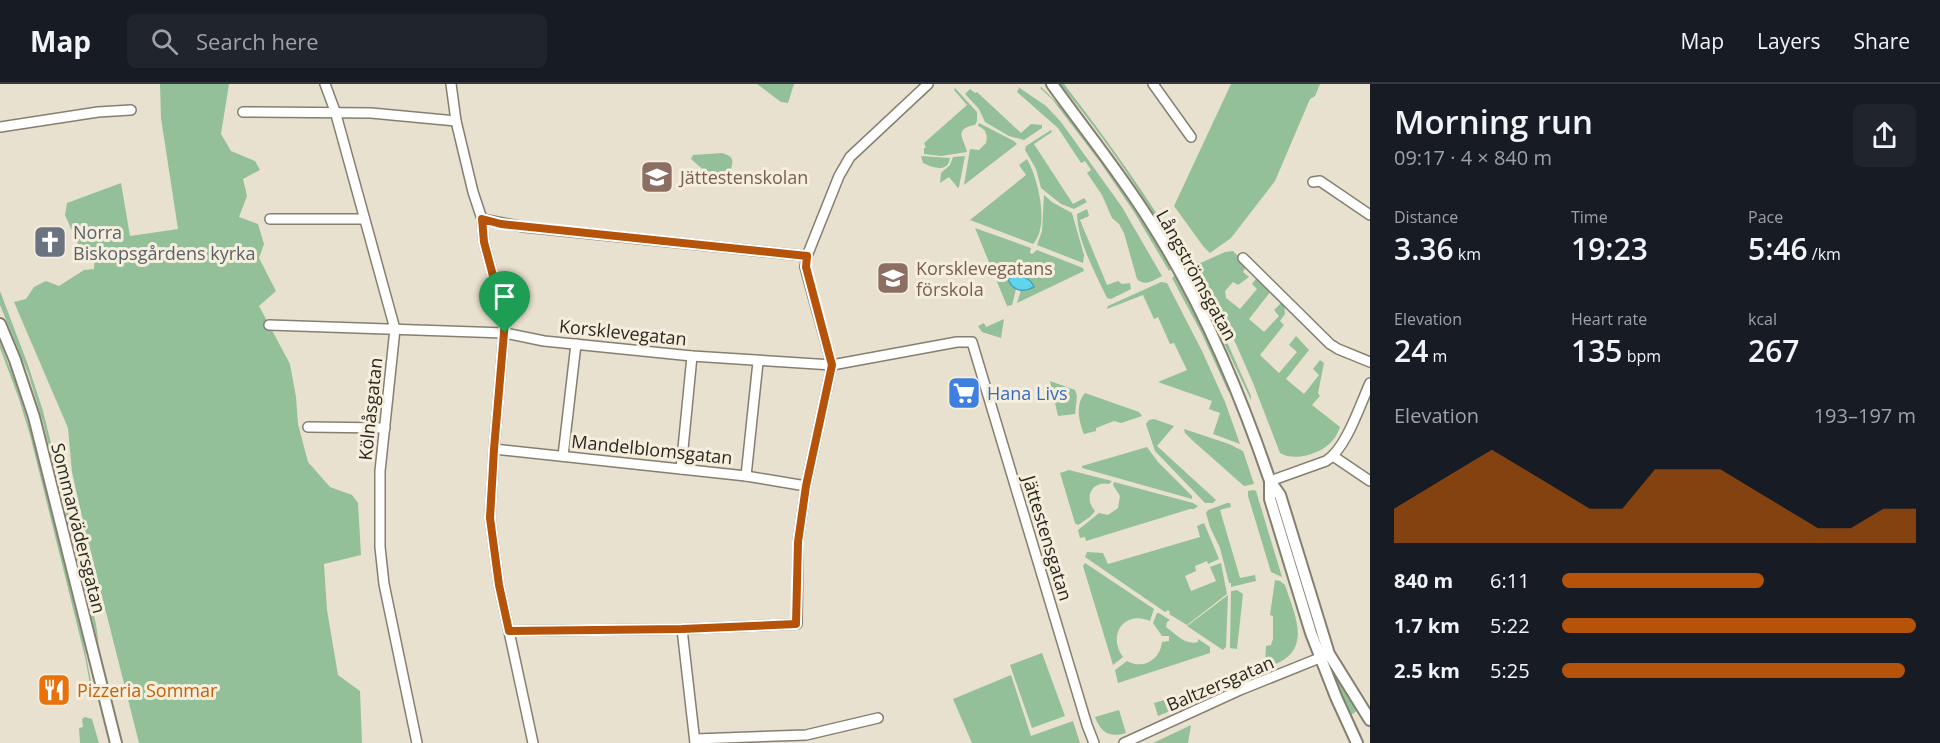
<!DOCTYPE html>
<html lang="en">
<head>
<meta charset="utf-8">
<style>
	body { margin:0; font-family:"Open Sans",sans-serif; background:#20242c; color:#f1f3f6; height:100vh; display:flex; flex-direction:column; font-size:22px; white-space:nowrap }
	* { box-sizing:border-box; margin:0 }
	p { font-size:20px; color:#9ea1a6 }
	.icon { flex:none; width:33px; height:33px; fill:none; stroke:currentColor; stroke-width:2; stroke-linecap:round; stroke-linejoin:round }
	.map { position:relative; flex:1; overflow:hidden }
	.sheet { display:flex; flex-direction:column; background:#171b24; width:570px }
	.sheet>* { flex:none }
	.pin { position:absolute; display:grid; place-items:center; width:51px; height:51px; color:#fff; margin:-62px -26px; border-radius:50% 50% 50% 0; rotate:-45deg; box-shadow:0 0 6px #0007 }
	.pin .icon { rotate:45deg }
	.round { display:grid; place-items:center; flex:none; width:63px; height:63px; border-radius:9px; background:#20242c }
	.summary { display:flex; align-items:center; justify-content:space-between; height:102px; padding:0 24px }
	h1 { font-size:33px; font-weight:600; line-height:45px }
	.figures { display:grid; grid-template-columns:repeat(3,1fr); gap:9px; height:102px; padding:6px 24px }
	.figures div { display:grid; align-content:center }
	.figures b { font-size:30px; font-weight:600 }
	.figures small { font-size:16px; font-weight:400 }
	.figures p { font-size:16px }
	.chart { height:168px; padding:12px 24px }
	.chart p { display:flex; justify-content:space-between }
	.chart svg { width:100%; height:108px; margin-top:6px; fill:#b45309; opacity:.7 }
	ul { padding:0 24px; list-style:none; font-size:20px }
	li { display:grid; grid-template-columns:96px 72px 1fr; align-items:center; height:45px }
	li i { height:15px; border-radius:8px; background:#b45309 }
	header { display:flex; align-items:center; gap:36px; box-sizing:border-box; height:84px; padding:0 30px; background:#171b24; border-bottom:2px solid #363941 }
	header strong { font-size:28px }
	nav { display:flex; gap:33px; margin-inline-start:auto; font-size:21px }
	.search { width:420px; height:54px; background:#20242c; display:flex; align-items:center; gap:15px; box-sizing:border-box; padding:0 21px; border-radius:9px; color:#9ea1a6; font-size:22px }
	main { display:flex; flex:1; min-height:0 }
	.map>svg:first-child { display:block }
	.green { fill:#93c098 }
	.water { fill:#60d4ed; stroke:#50a0b0; stroke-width:1.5 }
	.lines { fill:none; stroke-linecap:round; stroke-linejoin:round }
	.minor-casing { stroke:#857f6f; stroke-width:12 }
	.tertiary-casing { stroke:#857f6f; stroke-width:14 }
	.minor { stroke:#fff; stroke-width:9 }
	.tertiary { stroke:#fff; stroke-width:10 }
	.route-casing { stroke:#fff; stroke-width:12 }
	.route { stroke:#b45309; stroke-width:8 }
	.labels { text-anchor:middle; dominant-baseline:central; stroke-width:6; stroke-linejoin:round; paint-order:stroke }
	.education-label { font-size:18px; fill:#785e54; stroke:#f5eedc; text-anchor:start }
	.worship-label { font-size:18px; fill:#5b616d; stroke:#f5eedc; text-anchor:start }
	.street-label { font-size:18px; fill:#292720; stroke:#f5eedc }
	.shop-label { font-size:18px; fill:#366cbe; stroke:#f5eedc; text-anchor:start }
	.food-label { font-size:18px; fill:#c56008; stroke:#f5eedc; text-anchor:start }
</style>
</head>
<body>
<header>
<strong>Map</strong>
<div class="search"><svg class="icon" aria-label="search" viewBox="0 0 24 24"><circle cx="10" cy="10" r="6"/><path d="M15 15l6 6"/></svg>Search here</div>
<nav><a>Map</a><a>Layers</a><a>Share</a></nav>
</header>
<main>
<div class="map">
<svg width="1370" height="659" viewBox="0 0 1370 659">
	<rect width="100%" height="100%" fill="#e8e1cf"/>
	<g class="green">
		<path d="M 160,0 L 229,0 L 221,50 L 231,67 L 255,77 L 260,86 L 243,95 L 247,112 L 239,133 L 258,140 L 264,160 L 259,174 L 276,207 L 259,222 L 290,280 L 296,313 L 298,340 L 308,378 L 330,403 L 352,411 L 358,419 L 361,471 L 324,480 L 327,526 L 338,591 L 360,607 L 362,659 L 139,659 L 82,433 L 72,388 L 68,344 L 14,218 L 26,215 L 34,203 L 46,197 L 59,202 L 84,186 L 94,185 L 95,171 L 92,166 L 81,167 L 65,131 L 67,119 L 121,99 L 130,152 L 178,145 L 161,34 Z"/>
		<path d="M 757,0 L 794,0 L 788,19 L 781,18 Z"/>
		<path d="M 1014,0 L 1046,22 L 1061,38 L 1122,123 L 1162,192 C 1154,196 1145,203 1137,195 L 1124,149 L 1119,140 L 1112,134 L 1102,111 L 1087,89 L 1091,86 L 1085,77 L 1081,79 L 1058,44 L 1017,8 L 1019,4 Z"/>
		<path d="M 1060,0 L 1064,0 C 1108,57 1150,115 1186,178 L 1184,180 C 1147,117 1107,56 1060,0 Z"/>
		<path d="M 1231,0 L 1320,0 L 1315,12 L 1310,15 L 1275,97 L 1231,154 L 1210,169 L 1203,162 L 1174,122 Z"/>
		<path d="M 1041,3 C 1060,20 1074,40 1089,60 C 1116,96 1141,133 1164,172 L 1171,185 L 1169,187 L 1134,128 L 1100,78 L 1052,15 L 1040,4 Z"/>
		<path d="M 955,4 L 977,28 L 977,37 L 975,41 C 952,45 965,56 967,68 L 941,72 L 924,70 L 924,64 L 926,64 L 924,59 L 967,21 L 954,6 Z"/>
		<path d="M 970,5 L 975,9 L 977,8 L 1021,49 L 1031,40 L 1042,41 L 1042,44 L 1024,56 L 1009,52 L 985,38 L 979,25 L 965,10 Z"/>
		<path d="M 979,39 L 1014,57 L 1017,60 L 964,101 L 970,65 L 979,66 L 986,59 C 988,51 986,45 978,42 Z"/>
		<path d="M 1051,46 L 1052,48 L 1034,60 L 1073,120 L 1084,114 L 1087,118 L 1074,125 L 1061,120 L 1041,104 L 1036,85 L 1025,66 L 1026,62 Z"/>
		<path d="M 722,69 C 742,74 726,85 731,98 L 716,97 L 691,75 L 693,71 Z"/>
		<path d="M 921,72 L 950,74 C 948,89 933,84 923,79 Z"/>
		<path d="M 965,72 L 959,103 L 958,104 L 949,93 L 940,99 L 941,89 L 950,81 L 953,73 Z"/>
		<path d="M 1027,75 C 1038,94 1050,142 1033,160 L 970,136 L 1026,91 L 1019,81 Z"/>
		<path d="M 1044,111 L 1052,118 L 1072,129 L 1084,171 L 1083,179 L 1037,161 L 1042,147 Z"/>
		<path d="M 1087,125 L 1089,132 L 1080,136 L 1107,201 L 1118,197 L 1122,200 L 1130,199 L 1131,205 L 1111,215 L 1107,214 C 1095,188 1078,159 1077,130 Z"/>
		<path d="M 975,144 L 1031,164 L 1030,169 L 1032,170 L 1037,166 L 1083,184 L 1084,187 L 1017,219 L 1021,206 L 1028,206 L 1034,203 L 1016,205 L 1012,221 L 1007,222 Z"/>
		<path d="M 1233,167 L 1247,181 L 1243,188 L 1249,193 L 1238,201 L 1233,198 L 1225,207 L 1226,214 L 1240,225 L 1257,205 L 1252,200 L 1258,192 L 1271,207 L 1249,235 L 1264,248 L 1279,232 L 1274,226 L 1284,216 L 1285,230 L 1280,237 L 1284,241 L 1260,271 L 1279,289 L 1297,268 L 1289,261 L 1296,252 L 1309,266 L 1286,295 L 1304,310 L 1319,291 L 1313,285 L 1320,276 L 1324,279 L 1318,309 L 1320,312 L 1312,321 L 1340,343 C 1338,348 1336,353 1333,356 C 1322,370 1295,378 1280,369 L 1253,299 L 1236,260 L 1196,181 L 1225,168 Z"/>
		<path d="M 1191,185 L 1223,249 L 1251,312 L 1251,316 L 1215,240 L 1187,187 Z"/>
		<path d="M 1174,192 L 1176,192 L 1209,256 L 1230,307 L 1228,307 L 1202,250 L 1172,194 Z"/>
		<path d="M 1161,198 L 1167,199 L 1202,267 L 1225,318 L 1240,360 L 1213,350 L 1220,329 L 1209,325 L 1212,317 L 1158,298 L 1187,286 L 1174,259 L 1170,260 L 1158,233 L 1154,235 L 1143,211 L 1107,225 L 1108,222 Z"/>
		<path d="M 0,207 L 28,281 L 43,327 L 96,540 L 99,562 L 43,338 L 28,289 L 0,221 Z"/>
		<path d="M 1004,235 L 1001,254 L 982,248 L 978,242 L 984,239 L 986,243 Z"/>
		<path d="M 0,259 L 14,294 L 32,351 L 83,556 L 91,597 L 91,605 L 85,573 L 30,351 L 19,315 L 0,264 Z"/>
		<path d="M 1050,297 L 1075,306 L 1077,312 L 1075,330 L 1058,332 Z"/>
		<path d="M 1085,309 L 1139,328 L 1142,332 L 1121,339 L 1114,337 L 1096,344 L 1096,347 L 1084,350 C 1079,338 1075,320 1085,309 Z"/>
		<path d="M 1154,335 L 1174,342 L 1157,362 L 1216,416 L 1213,419 L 1205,419 L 1155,367 L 1146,340 L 1149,336 Z"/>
		<path d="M 1184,345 L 1229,360 L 1243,367 L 1254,400 L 1244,402 L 1192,356 L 1185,349 Z"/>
		<path d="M 1147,363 L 1158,378 L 1192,412 L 1192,415 L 1082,384 L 1082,382 Z"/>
		<path d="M 1069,386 L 1112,397 L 1109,400 C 1092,396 1083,414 1095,427 L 1090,433 L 1078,441 L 1075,439 L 1060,389 Z"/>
		<path d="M 1114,398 L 1193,419 L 1198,422 L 1194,425 L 1190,425 L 1086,457 L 1085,453 L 1080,454 L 1078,446 L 1099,429 L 1108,431 L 1118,424 L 1120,412 L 1113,401 Z"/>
		<path d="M 1254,406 L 1256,407 L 1282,493 L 1271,488 L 1248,412 L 1248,407 Z"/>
		<path d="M 1227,419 L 1230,419 L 1231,423 L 1220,426 L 1240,494 L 1255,491 L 1256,497 L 1231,503 L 1231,499 L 1229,499 L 1220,464 L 1210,443 L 1206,429 L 1208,426 Z"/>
		<path d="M 1204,439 L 1219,475 L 1208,480 L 1207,477 L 1195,482 L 1196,487 L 1185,492 L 1191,507 L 1216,497 L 1210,483 L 1221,479 L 1227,510 L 1187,541 L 1169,530 L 1170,528 L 1168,526 L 1165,528 L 1085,473 L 1087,468 L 1103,469 L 1108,480 L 1200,453 L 1197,442 Z"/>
		<path d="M 1085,479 L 1154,525 L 1150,537 C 1124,526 1107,551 1123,573 L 1113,581 L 1083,482 Z"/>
		<path d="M 1275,496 L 1280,497 L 1285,501 C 1295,532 1314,568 1270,582 L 1265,579 L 1266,562 L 1271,561 L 1273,555 L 1273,532 L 1270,531 Z"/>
		<path d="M 1237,506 L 1243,510 L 1237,565 L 1230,564 L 1230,560 L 1231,507 Z"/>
		<path d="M 1228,511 L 1226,563 L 1223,566 L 1187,542 Z"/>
		<path d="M 1157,529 L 1159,529 L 1170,536 L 1167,538 L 1166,543 C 1176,550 1186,562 1198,558 L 1198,555 L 1210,563 L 1210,569 L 1118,599 L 1115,586 L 1127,577 C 1143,586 1160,576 1162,558 L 1169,557 L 1169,552 L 1162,552 L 1153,539 Z"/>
		<path d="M 1042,569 L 1065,632 L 1032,644 L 1010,581 Z"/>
		<path d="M 1011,591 L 1031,652 L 1073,637 L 1080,659 L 972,659 L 953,615 Z"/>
		<path d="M 1337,593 L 1358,626 L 1351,631 L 1333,595 Z"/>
		<path d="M 1178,612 L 1182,622 L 1158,632 L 1154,619 Z"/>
		<path d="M 1119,626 L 1126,649 C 1110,654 1101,649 1095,633 Z"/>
		<path d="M 85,633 L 92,635 L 99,659 L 80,659 L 79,644 L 83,643 L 82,635 Z"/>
		<path d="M 1191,641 L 1188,659 L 1153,659 L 1189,642 Z"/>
	</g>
	<path class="water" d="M 1014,192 C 1023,191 1031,195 1034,203 C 1024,209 1012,207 1008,195 Z"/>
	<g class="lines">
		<g class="minor-casing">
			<g id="minor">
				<path d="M 325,0 L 335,27 L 395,245 L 380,387 L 380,463 L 384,500 L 417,659"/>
				<path d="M 451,0 L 456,37 L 473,108 L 482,135 L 484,158 L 505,237 L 494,365 L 490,434 L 499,501 L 533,659"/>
				<path d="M 1153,0 L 1191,53"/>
				<path d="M 243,28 L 371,29 L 456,37"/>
				<path d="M 0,43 L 98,28 L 131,26"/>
				<path d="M 1313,98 L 1320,97 L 1370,131"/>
				<path d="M 270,135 L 364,135"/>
				<path d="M 482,135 L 524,143 L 807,172"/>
				<path d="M 1243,174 L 1330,260 L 1338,265 L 1370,278"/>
				<path d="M 269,241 L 505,249 L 544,257 L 692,272 L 832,281 L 957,258 L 972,258 L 1087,641 L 1094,659"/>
				<path d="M 308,343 L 385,344"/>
				<path d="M 494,365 L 746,392 L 806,402"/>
				<path d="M 563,372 L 576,260"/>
				<path d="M 1333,372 L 1370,397"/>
				<path d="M 681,385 L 692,272"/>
				<path d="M 746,392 L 758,278"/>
				<path d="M 1270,397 L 1326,377 C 1346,365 1360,321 1370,299"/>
				<path d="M 682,545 L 695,659"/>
				<path d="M 509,547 L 682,545 L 797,540 L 798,458 L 806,402 L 832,281 L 805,183 L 807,172 L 839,92 L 850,73 L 928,0"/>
				<path d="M 695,655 L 806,651 L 878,634"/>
				<path d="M 1124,659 L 1240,606 L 1327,571"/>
			</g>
		</g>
		<g class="tertiary-casing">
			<g id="tertiary">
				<path d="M 1052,0 C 1085,46 1120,89 1150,137 C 1202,218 1239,306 1270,397 L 1280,411 L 1329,570 L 1370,636"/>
				<path d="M 0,240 L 15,276 L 34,333 L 116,659"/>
				<path d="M 1270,397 L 1270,415 L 1311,549 L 1336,613 L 1357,659"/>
			</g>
		</g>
		<use href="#minor" class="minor"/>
		<use href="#tertiary" class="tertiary"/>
	</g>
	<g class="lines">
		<g class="route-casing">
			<path id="route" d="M 482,135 L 501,140 L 807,172 L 806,183 L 832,281 L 806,402 L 798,458 L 796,540 L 682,545 L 509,547 L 499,501 L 490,434 L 494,365 L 505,237 L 484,158 Z"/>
		</g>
		<use href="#route" class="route"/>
	</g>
	<defs>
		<g id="school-square" transform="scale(1.725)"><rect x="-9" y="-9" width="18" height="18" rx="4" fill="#8d6e63" stroke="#f5eedc"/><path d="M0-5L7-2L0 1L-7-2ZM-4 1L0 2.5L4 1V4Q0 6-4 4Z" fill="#fff"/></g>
		<g id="church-square" transform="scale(1.725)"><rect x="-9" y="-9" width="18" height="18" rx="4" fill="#6b7280" stroke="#f5eedc"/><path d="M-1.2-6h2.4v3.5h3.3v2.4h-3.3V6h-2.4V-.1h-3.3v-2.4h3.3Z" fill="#fff"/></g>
		<g id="supermarket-square" transform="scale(1.725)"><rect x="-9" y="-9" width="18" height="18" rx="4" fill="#3f7fe0" stroke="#f5eedc"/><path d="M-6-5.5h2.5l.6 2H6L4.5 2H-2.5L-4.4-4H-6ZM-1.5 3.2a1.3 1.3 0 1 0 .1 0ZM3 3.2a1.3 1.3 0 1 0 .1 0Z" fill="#fff"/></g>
		<g id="restaurant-square" transform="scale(1.725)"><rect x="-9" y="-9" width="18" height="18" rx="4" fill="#e8710a" stroke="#f5eedc"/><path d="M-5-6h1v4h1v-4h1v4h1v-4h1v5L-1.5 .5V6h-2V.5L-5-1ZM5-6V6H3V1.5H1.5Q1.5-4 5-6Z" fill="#fff"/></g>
	</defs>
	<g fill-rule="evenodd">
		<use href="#school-square" x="657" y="93"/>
		<use href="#church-square" x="50" y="158"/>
		<use href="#school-square" x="893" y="194"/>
		<use href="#supermarket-square" x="964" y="309"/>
		<use href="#restaurant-square" x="54" y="606"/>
	</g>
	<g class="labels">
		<g class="education-label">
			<text x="680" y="93">Jättestenskolan</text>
			<text x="916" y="184">Korsklevegatans<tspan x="916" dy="21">förskola</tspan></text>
		</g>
		<g class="worship-label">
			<text x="73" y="148">Norra<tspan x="73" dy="21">Biskopsgårdens kyrka</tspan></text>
		</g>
		<g class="street-label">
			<text transform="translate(1197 191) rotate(61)">Långströmsgatan</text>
			<text transform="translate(623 248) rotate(6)">Korsklevegatan</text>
			<text transform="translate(370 325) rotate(-84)">Kölnåsgatan</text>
			<text transform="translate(652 365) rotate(6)">Mandelblomsgatan</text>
			<text transform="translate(79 444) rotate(76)">Sommarvädersgatan</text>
			<text transform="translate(1048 454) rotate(73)">Jättestensgatan</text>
			<text transform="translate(1220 599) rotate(-23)">Baltzersgatan</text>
		</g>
		<g class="shop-label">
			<text x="987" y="309">Hana Livs</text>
		</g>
		<g class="food-label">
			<text x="77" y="606">Pizzeria Sommar</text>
		</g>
	</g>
</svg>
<div class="pin" style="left:505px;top:249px;background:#1e9e55"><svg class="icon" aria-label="arrive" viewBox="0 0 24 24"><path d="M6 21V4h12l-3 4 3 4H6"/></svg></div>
</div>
<section class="sheet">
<div class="summary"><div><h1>Morning run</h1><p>09:17 · 4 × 840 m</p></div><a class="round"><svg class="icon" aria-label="share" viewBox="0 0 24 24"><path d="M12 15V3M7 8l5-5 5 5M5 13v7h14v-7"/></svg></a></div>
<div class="figures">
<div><p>Distance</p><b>3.36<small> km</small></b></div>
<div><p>Time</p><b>19:23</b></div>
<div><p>Pace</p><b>5:46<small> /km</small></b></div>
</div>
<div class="figures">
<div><p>Elevation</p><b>24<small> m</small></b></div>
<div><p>Heart rate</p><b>135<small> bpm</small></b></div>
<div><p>kcal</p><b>267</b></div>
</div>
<div class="chart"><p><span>Elevation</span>193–197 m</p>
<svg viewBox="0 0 160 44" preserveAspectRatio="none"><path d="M0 44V30L10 22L20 14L30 6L40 14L50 22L60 30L70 30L80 14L90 14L100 14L110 22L120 30L130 38L140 38L150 30L160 30V44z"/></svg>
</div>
<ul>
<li><b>840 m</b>6:11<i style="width:57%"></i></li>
<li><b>1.7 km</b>5:22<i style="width:100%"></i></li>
<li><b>2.5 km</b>5:25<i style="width:97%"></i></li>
</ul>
</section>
</main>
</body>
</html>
